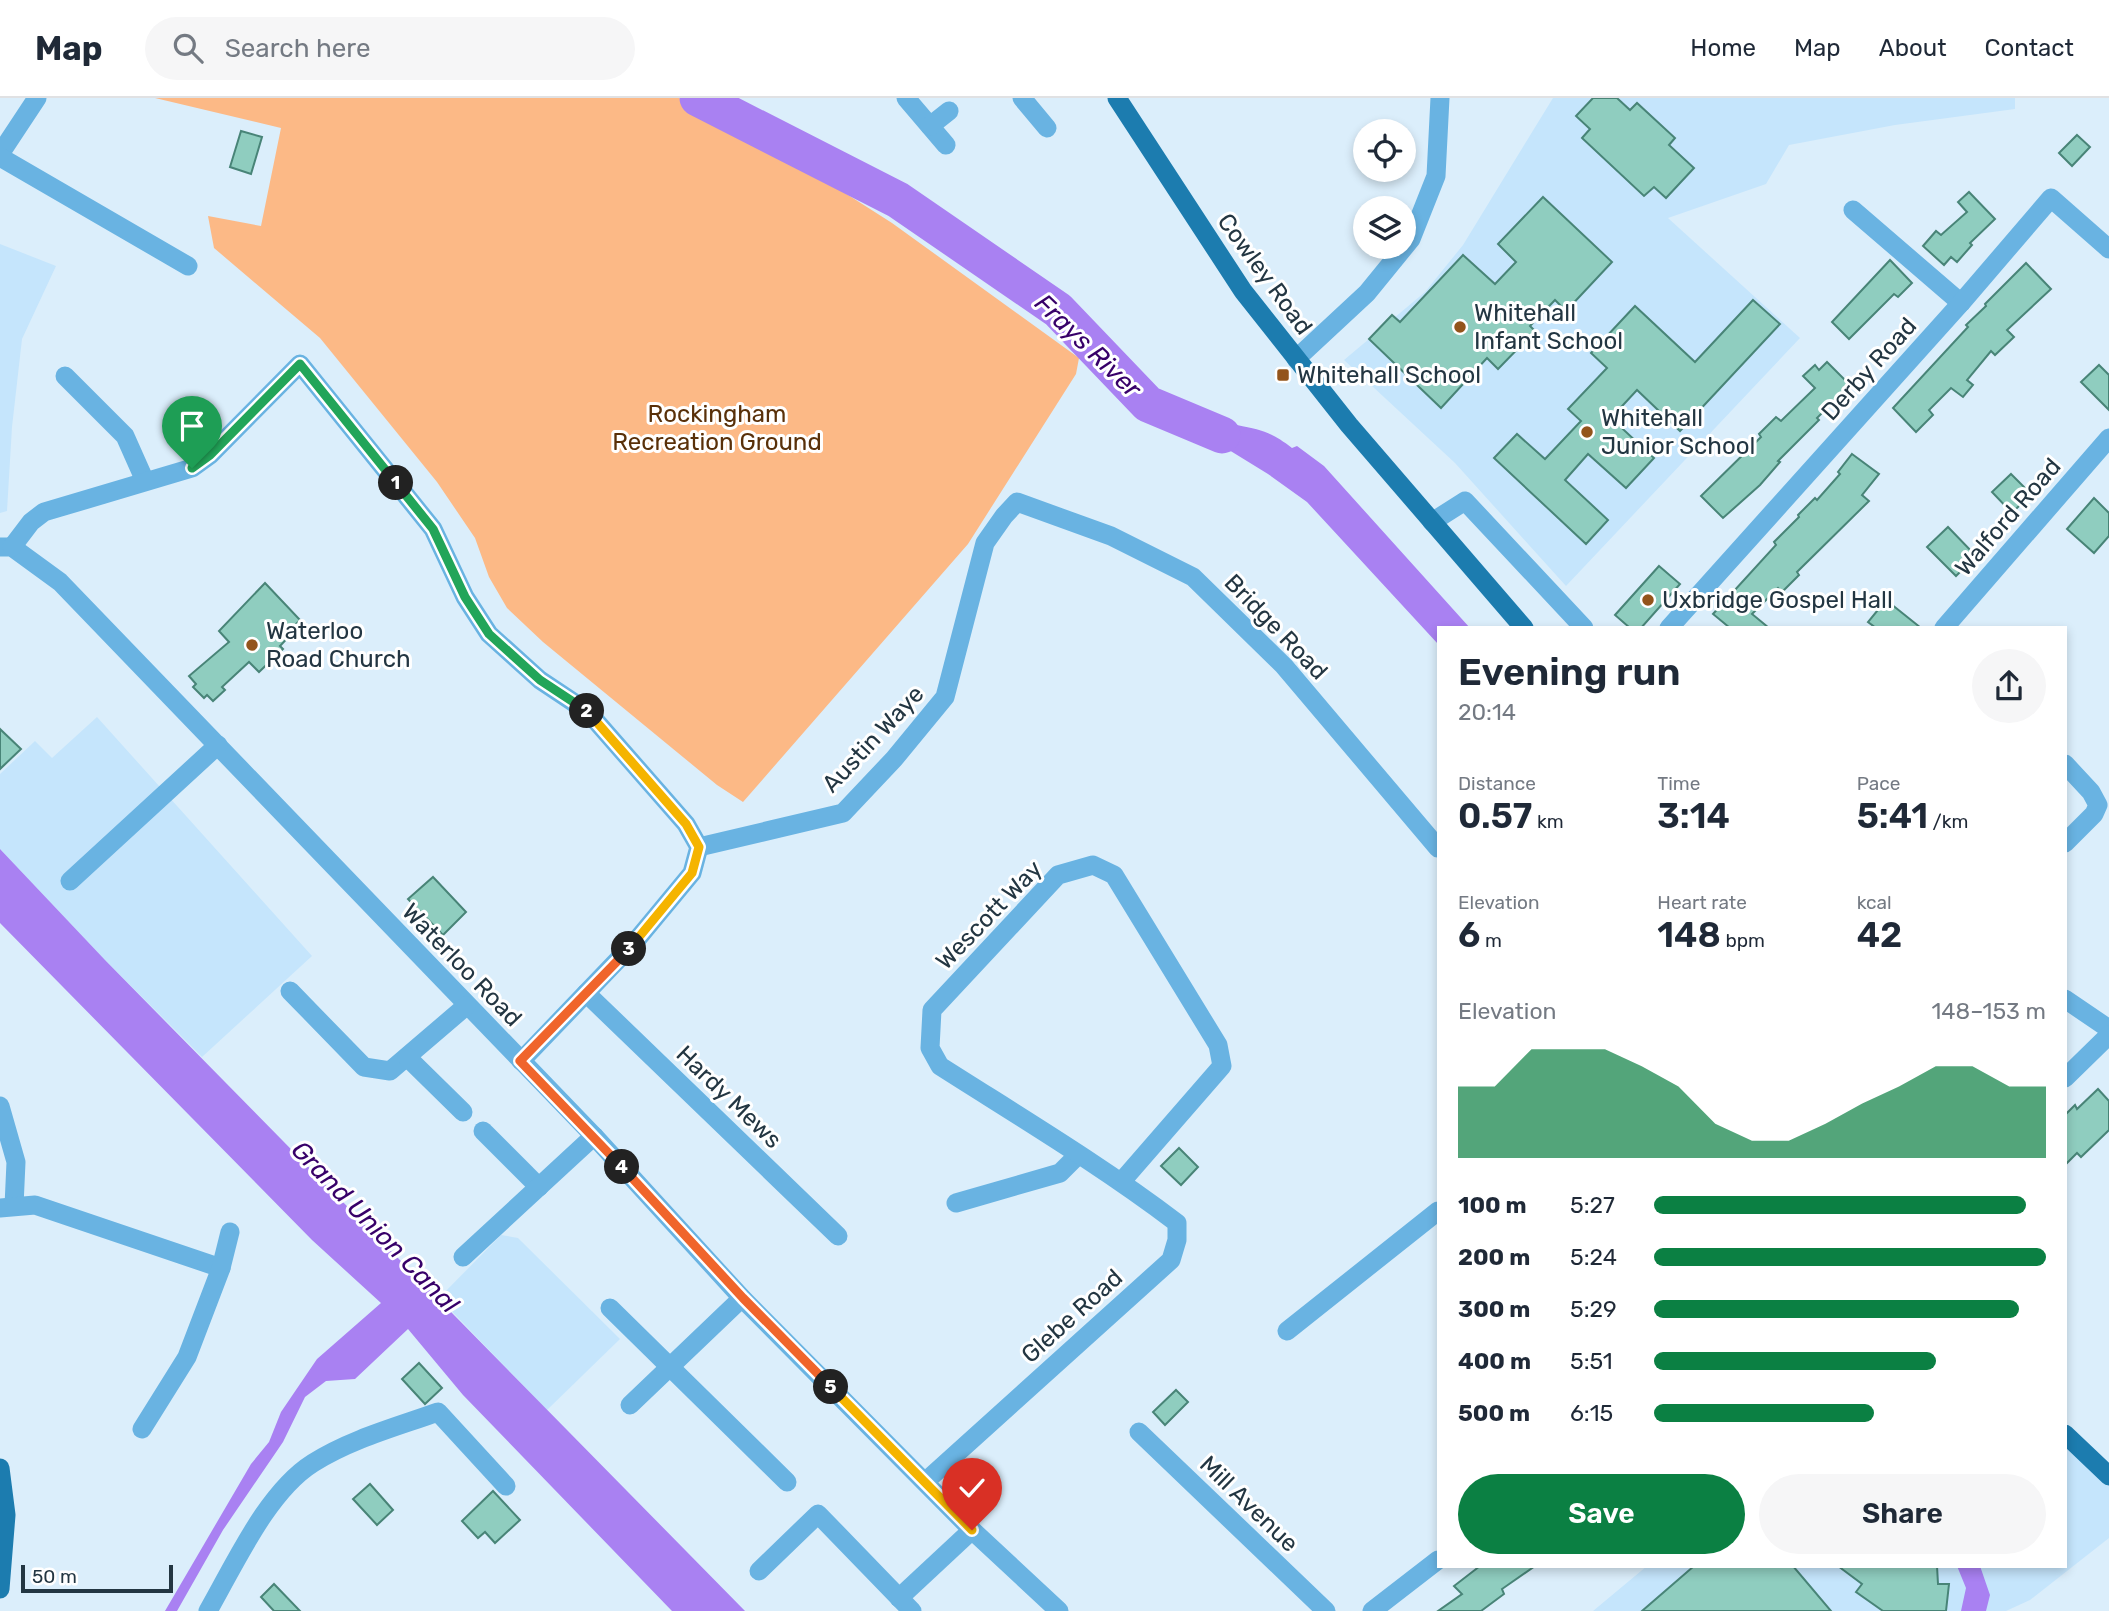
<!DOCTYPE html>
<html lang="en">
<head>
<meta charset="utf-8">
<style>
	body { margin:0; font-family:Rubik,sans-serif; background:#f6f6f7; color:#1f2937; height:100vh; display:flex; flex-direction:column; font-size:26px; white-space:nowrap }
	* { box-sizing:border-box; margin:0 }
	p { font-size:23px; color:#747a83 }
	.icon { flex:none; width:38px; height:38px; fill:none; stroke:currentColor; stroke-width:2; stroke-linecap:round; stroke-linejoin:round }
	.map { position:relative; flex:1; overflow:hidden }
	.panel { position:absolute; left:1437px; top:528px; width:630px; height:942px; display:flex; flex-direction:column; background:#fff; border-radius:0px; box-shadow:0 4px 10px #0003 }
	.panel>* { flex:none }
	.tools { position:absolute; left:1353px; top:21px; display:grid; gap:14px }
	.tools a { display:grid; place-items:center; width:63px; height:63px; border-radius:50%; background:#fff; box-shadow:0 4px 10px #0003; font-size:35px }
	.scale { position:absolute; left:21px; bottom:18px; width:152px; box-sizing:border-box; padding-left:7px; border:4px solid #233642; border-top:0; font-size:19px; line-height:24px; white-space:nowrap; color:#233642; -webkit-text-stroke:5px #fff; paint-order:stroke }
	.pin { position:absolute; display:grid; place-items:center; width:60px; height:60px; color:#fff; margin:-72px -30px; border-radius:50% 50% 50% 0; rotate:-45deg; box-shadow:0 0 7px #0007 }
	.pin .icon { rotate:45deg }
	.km { position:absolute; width:35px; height:35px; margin:-18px; border-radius:50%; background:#222; color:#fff; font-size:19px; line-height:35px; text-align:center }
	.round { display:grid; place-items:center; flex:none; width:74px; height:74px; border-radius:37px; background:#f6f6f7 }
	.summary { display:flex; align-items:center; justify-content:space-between; height:119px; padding:0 21px }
	h1 { font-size:38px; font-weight:600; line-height:52px }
	.stats { display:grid; grid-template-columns:repeat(3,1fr); gap:10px; height:119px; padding:7px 21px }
	.stats div { display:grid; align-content:center }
	.stats b { font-size:35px; font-weight:600 }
	.stats small { font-size:19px; font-weight:400 }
	.stats p { font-size:19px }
	.chart { height:196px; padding:14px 21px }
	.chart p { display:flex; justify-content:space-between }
	.chart svg { width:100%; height:126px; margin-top:7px; fill:#0b8043; opacity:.7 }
	.primary-button { display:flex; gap:14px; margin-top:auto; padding:14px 21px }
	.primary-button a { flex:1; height:80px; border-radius:42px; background:#0b8043; color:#fff; font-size:28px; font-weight:600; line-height:80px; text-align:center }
	.primary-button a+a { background:#f6f6f7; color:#1f2937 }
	ul { padding:0 21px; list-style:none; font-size:23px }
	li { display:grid; grid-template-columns:112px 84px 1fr; align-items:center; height:52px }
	li i { height:18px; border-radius:9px; background:#0b8043 }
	header { display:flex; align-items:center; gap:42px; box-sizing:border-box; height:98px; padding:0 35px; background:#fff; border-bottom:2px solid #e0e1e3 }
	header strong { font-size:33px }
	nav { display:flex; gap:38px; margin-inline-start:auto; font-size:24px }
	.search { width:490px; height:63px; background:#f6f6f7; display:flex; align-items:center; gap:18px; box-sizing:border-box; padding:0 24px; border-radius:38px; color:#747a83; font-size:26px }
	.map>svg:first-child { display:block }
	.built { fill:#c5e5fc }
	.green { fill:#fcb986 }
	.water { fill:#a981f2 }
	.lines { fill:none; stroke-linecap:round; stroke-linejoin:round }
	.river { stroke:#a981f2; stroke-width:37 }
	.building { fill:#8fcdbf; stroke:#488477; stroke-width:2 }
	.minor { stroke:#69b3e2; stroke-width:19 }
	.tertiary { stroke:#69b3e2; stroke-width:19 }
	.primary { stroke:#1c7caf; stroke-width:19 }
	.split-1-casing { stroke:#fff; stroke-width:14 }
	.split-2-casing { stroke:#fff; stroke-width:14 }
	.split-3-casing { stroke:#fff; stroke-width:14 }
	.split-4-casing { stroke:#fff; stroke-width:14 }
	.split-5-casing { stroke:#fff; stroke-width:14 }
	.split-6-casing { stroke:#fff; stroke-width:14 }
	.split-1 { stroke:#22a559; stroke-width:9 }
	.split-2 { stroke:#22a559; stroke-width:9 }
	.split-3 { stroke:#f5b400; stroke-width:9 }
	.split-4 { stroke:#f0652b; stroke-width:9 }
	.split-5 { stroke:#f0652b; stroke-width:9 }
	.split-6 { stroke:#f5b400; stroke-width:9 }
	.poi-dot { fill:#93541b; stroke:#fff; stroke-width:2.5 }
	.labels { text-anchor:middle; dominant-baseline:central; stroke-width:6; stroke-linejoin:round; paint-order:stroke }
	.street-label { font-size:24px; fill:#233642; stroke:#fff }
	.poi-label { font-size:24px; fill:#233642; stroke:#fff; text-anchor:start }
	.park-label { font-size:24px; fill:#593009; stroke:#fff }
	.water-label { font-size:26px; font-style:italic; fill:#370069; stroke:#fff }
</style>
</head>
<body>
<header>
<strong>Map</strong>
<div class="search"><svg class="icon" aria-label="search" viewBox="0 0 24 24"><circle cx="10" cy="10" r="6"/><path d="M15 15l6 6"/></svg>Search here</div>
<nav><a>Home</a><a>Map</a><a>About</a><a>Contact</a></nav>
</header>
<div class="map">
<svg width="2109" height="1513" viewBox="0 0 2109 1513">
	<rect width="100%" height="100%" fill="#dbeefb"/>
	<g class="built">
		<path d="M 1553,0 L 2015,0 L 2015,11 L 1895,27 L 1789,47 L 1766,86 L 1668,120 L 1800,240 L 1566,488 L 1455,365 L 1344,262 L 1425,194 L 1463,147 Z"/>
		<path d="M 0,146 L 56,168 L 22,241 L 12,329 L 7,413 L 0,415 Z"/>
		<path d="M 97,619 L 312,858 L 202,959 L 105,862 L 0,751 L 0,676 L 35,643 L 52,660 Z"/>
		<path d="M 501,1137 L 518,1140 L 620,1241 L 547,1312 L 439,1200 Z"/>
		<path d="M 2065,1338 L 2109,1380 L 2109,1440 L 2030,1502 L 2006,1513 L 1593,1513 L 1647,1468 L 2065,1468 Z"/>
	</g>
	<path class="green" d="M 155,0 L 679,0 L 739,37 L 834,88 L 892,125 L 1079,260 L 1076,276 L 968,446 L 743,704 L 717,687 L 543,544 L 507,510 L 489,479 L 475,440 L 437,384 L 320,240 L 214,150 L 208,118 L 261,128 L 281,30 Z"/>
	<g class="water">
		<path d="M 1186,305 C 1202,312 1220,324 1237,327 C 1262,332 1271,334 1292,350 L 1297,348 L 1324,368 L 1470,530 L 1438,530 L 1438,546 L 1307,404 L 1268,376 L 1229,352 L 1171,325 Z"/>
		<path d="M 0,751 L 105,862 L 745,1513 L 672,1513 L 463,1297 L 408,1231 L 355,1281 L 326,1283 L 305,1299 L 283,1344 L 223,1432 L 177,1513 L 165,1513 L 251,1366 L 269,1344 L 281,1314 L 317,1261 L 381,1205 L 312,1142 L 0,825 Z"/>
		<path d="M 1957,1468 L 1980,1468 L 1990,1497 L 1986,1513 L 1961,1513 L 1966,1490 Z"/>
	</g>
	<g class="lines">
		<path class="river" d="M 698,0 L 898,102 L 1058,212 L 1148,306 L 1222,337"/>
	</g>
	<g class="building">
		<path d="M 1593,0 L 1617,0 L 1630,12 L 1637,5 L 1675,40 L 1669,47 L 1694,70 L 1666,100 L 1654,89 L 1644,98 L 1582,40 L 1590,31 L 1576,18 Z"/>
		<path d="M 241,33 L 262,39 L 251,76 L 230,69 Z"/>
		<path d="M 2077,37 L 2090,49 L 2072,68 L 2059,55 Z"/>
		<path d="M 1969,94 L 1995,121 L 1970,145 L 1972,147 L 1957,164 L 1951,159 L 1944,167 L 1923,148 L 1936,133 L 1941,137 L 1967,114 L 1958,104 Z"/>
		<path d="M 1543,99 L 1612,164 L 1566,213 L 1555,202 L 1530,228 L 1535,233 L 1498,271 L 1487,260 L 1441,310 L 1369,241 L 1392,217 L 1400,224 L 1463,157 L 1495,186 L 1516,164 L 1498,146 Z"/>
		<path d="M 1890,162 L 1912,185 L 1898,199 L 1894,196 L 1849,241 L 1832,224 Z"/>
		<path d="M 2026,165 L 2051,191 L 2007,232 L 2014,239 L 1995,257 L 1991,253 L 1967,282 L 1973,287 L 1963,299 L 1951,290 L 1929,312 L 1933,317 L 1916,334 L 1893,310 L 1968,229 L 1966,227 L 1986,208 L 1985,206 Z"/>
		<path d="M 1753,202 L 1780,226 L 1680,333 L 1637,292 L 1611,320 L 1654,360 L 1626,390 L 1588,356 L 1565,382 L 1608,422 L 1586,446 L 1494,360 L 1517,336 L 1545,361 L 1581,323 L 1568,311 L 1607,270 L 1591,255 L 1635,208 L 1695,264 Z"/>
		<path d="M 1827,264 L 1850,287 L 1817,320 L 1819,322 L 1778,363 L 1780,364 L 1760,387 L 1723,420 L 1701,398 L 1761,339 L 1759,336 L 1776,319 L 1781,323 L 1815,290 L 1803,278 L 1815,267 L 1819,272 Z"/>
		<path d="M 2099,267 L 2109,277 L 2109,312 L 2081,284 Z"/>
		<path d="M 1852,356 L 1879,376 L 1862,397 L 1869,403 L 1797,474 L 1799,477 L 1782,494 L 1778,490 L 1752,516 L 1769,530 L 1730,530 L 1713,516 L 1776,447 L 1774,444 L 1799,419 L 1798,417 L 1815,400 L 1817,402 L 1840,376 L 1838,374 Z"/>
		<path d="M 2011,376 L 2031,396 L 2012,415 L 1992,394 Z"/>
		<path d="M 2094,400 L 2109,415 L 2109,438 L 2094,455 L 2067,431 Z"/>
		<path d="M 1948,429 L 1976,458 L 1956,478 L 1927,449 Z"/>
		<path d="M 1659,468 L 1680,486 L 1641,530 L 1630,530 L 1615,517 Z"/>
		<path d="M 265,485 L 300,522 L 291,531 L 294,533 L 280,548 L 283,551 L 259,574 L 249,564 L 222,589 L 225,592 L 213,603 L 207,597 L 204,600 L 193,589 L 196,586 L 189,578 L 229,544 L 219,533 Z"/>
		<path d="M 1886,502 L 1921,530 L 1876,530 L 1868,524 Z"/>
		<path d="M 0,631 L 21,651 L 0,671 Z"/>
		<path d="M 433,779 L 466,814 L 443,837 L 408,801 Z"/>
		<path d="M 2098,991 L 2109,1003 L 2109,1032 L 2081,1059 L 2077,1055 L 2065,1067 L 2065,1017 L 2075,1007 L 2077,1011 Z"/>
		<path d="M 1179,1050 L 1198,1069 L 1181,1087 L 1161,1068 Z"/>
		<path d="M 419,1265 L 442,1290 L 425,1306 L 402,1281 Z"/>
		<path d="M 1176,1292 L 1188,1304 L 1165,1327 L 1153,1314 Z"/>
		<path d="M 370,1386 L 393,1412 L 377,1427 L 353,1401 Z"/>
		<path d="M 493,1393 L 520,1422 L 495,1445 L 485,1434 L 478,1440 L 462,1423 Z"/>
		<path d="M 1480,1468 L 1535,1468 L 1502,1491 L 1504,1496 L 1481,1513 L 1438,1513 L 1462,1496 L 1454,1488 Z"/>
		<path d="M 1694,1468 L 1793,1468 L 1831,1513 L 1642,1513 Z"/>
		<path d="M 1838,1468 L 1937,1468 L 1938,1486 L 1949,1486 L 1946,1513 L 1883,1513 L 1856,1494 L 1862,1486 Z"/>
		<path d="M 274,1486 L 300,1513 L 274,1513 L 261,1499 Z"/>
	</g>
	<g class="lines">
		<g class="minor">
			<path d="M 906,0 L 946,47"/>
			<path d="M 1022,0 L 1047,30"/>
			<path d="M 930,28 L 949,13"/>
			<path d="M 0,56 L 37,0"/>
			<path d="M 0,59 L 188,168"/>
			<path d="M 1853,112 L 1961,205"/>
			<path d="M 1296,261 L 1367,195 L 1411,141 L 1436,78 L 1440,0"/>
			<path d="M 65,278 L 125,338 L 145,383"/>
			<path d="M 1432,424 L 1465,403 L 1584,530"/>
			<path d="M 0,449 L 12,449 L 60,484 L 594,1038 L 742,1200 L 972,1432 L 1059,1513"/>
			<path d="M 12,449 L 31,424 L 44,414 L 192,370 L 210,357 L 300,266 L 433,431 L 465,499 L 489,536 L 540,582 L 588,614 L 686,726 L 699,749 L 692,775 L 634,845 L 521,963"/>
			<path d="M 1669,530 L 1961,205 L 2051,100 L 2109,151"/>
			<path d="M 1944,530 L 2109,340"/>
			<path d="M 2065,666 L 2091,694 L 2098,707 L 2094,716 L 2065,745"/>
			<path d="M 699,749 L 843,715 L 894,661 L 945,599 L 985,445 L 1004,418 L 1017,404 L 1111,438 L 1193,479 L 1284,568 L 1438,750"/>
			<path d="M 70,783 L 218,647"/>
			<path d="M 290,893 L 364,969 L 390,973 L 466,908"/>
			<path d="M 586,895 L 838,1138"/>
			<path d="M 2065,901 L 2109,931"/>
			<path d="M 407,959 L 463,1014"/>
			<path d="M 2065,980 L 2109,937"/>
			<path d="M 0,1008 L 16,1064 L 14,1108"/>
			<path d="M 483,1033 L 539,1089"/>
			<path d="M 956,1105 L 1060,1075 L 1078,1057"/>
			<path d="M 0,1110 L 35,1107 L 221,1170"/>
			<path d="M 463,1159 L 594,1038"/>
			<path d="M 610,1210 L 787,1384"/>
			<path d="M 1287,1233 L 1438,1113"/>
			<path d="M 630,1307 L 742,1200"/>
			<path d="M 142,1331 L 187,1259 L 221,1170 L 230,1134"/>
			<path d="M 1139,1334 L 1326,1513"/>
			<path d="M 926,1383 L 1171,1162 L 1177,1142 L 1177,1125 C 1102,1068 1020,1019 940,968 L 930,950 L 932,912 L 1058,777 L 1093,767 L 1114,777 L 1218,947 L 1222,968 L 1122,1083"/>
			<path d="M 759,1473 L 818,1416 L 912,1513"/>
			<path d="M 899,1500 L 972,1432"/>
			<path d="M 208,1513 C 235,1466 267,1394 313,1365 C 351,1341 396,1329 438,1314 L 506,1388"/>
		</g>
		<path class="tertiary" d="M 1372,1513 L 1438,1462"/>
		<g class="primary">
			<path d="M 1117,0 L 1243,193 L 1349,327 L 1524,530"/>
			<path d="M 2065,1336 L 2109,1378"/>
			<path d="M 0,1370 L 6,1417 L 0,1491"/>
		</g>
	</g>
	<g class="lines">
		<g class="split-1-casing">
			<path id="split-1" d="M 192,370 L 210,357 L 300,266 L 396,385"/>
		</g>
		<g class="split-2-casing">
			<path id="split-2" d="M 396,385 L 433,431 L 465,499 L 489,536 L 540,582 L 587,613"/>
		</g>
		<g class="split-3-casing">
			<path id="split-3" d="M 587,613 L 686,726 L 699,749 L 692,775 L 629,851"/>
		</g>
		<g class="split-4-casing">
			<path id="split-4" d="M 622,1069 L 520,963 L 629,851"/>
		</g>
		<g class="split-5-casing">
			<path id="split-5" d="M 622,1069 L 743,1200 L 831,1289"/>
		</g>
		<g class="split-6-casing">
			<path id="split-6" d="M 831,1289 L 972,1432"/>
		</g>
		<use href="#split-1" class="split-1"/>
		<use href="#split-2" class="split-2"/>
		<use href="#split-3" class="split-3"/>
		<use href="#split-4" class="split-4"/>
		<use href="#split-5" class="split-5"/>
		<use href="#split-6" class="split-6"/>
	</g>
	<g class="poi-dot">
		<circle cx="1460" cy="229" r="7"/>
		<rect x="1276" y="270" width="14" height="14" rx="3.5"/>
		<circle cx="1587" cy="334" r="7"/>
		<circle cx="1648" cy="502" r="7"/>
		<circle cx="252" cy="547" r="7"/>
	</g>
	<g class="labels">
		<g class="street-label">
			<text transform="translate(1265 176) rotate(54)">Cowley Road</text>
			<text transform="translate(1869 271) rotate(-48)">Derby Road</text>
			<text transform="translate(2008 419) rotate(-49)">Walford Road</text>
			<text transform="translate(1276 529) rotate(46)">Bridge Road</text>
			<text transform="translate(873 641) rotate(-47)">Austin Waye</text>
			<text transform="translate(989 817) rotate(-46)">Wescott Way</text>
			<text transform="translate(462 867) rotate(46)">Waterloo Road</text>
			<text transform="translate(729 999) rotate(44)">Hardy Mews</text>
			<text transform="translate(1072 1218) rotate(-42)">Glebe Road</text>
			<text transform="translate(1249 1406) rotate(44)">Mill Avenue</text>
		</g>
		<g class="poi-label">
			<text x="1474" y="215">Whitehall<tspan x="1474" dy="28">Infant School</tspan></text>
			<text x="1297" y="277">Whitehall School</text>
			<text x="1601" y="320">Whitehall<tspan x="1601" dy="28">Junior School</tspan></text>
			<text x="1662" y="502">Uxbridge Gospel Hall</text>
			<text x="266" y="533">Waterloo<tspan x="266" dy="28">Road Church</tspan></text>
		</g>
		<g class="park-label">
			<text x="717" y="316">Rockingham<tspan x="717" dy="28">Recreation Ground</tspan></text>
		</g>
		<g class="water-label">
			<text transform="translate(1088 248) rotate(44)">Frays River</text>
			<text transform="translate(375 1129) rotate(46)">Grand Union Canal</text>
		</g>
	</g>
</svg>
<div class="tools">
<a><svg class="icon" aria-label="locate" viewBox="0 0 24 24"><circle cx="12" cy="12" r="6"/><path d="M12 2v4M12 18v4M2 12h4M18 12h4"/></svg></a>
<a><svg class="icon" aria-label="layers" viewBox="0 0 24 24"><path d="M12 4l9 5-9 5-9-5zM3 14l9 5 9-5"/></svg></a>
</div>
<div class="scale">50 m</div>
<div class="pin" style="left:192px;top:370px;background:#1e9e55"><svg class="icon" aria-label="arrive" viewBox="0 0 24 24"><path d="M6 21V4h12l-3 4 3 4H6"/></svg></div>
<div class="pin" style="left:972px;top:1432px;background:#d93025"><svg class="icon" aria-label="check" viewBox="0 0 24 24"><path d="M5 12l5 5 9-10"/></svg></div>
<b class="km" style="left:396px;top:385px">1</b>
<b class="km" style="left:587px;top:613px">2</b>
<b class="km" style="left:629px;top:851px">3</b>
<b class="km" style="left:622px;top:1069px">4</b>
<b class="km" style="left:831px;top:1289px">5</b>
<section class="panel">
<div class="summary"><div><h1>Evening run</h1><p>20:14</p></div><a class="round"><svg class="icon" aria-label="share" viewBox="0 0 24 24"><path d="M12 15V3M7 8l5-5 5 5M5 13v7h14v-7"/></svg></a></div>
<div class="stats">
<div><p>Distance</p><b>0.57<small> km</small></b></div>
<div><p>Time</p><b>3:14</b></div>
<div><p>Pace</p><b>5:41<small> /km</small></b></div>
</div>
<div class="stats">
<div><p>Elevation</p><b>6<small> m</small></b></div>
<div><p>Heart rate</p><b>148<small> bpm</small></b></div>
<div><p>kcal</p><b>42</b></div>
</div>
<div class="chart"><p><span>Elevation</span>148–153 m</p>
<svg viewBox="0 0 160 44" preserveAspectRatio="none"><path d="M0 44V19L10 19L20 6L30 6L40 6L50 12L60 19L70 32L80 38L90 38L100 32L110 25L120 19L130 12L140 12L150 19L160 19V44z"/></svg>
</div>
<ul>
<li><b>100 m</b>5:27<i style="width:95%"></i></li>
<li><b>200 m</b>5:24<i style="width:100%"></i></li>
<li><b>300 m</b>5:29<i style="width:93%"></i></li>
<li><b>400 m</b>5:51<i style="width:72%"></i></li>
<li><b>500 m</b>6:15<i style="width:56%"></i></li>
</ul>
<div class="primary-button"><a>Save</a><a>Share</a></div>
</section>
</div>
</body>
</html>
